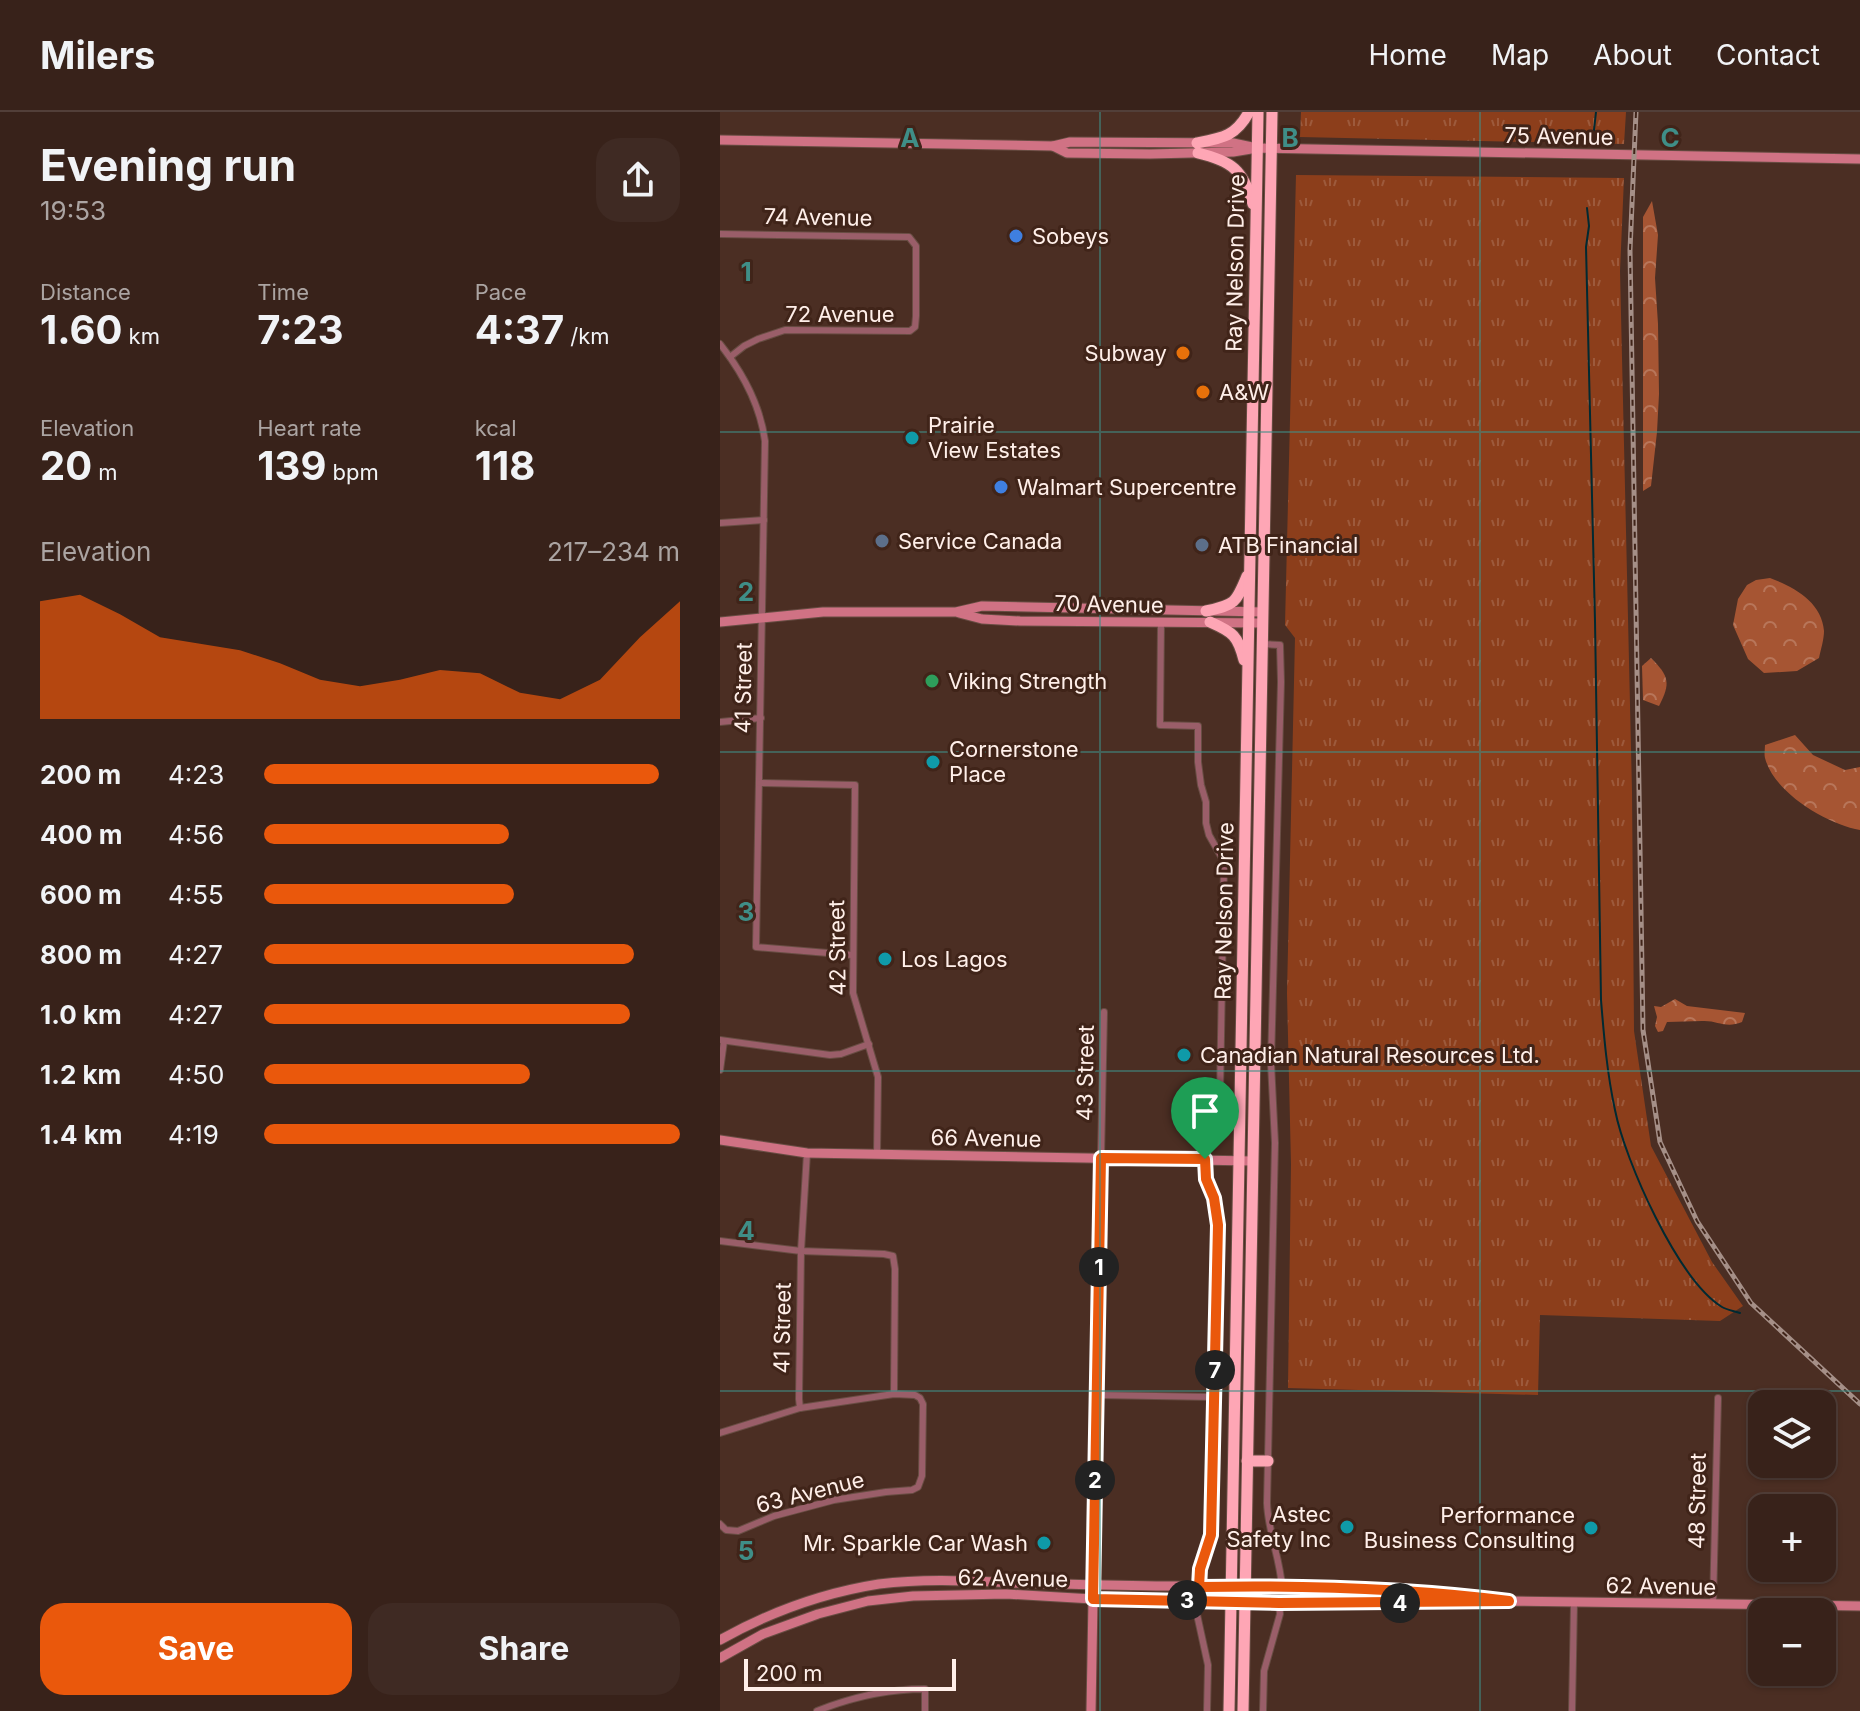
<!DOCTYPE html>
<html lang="en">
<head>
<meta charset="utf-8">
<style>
	body { margin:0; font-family:Inter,sans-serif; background:#3f2a23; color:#f1f3f6; height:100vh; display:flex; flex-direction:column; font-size:30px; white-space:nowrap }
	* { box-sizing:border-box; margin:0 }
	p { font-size:26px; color:#aba4a2 }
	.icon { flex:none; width:44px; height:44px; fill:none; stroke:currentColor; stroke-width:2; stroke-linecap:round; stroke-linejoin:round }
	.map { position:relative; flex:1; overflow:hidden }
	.panel { display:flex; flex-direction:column; background:#38221a; width:720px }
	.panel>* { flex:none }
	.controls { position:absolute; left:1028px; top:1278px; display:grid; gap:16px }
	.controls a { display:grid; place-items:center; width:88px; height:88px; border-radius:16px; background:#38221a; box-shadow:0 2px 6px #0004,0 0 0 2px #523f39; font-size:40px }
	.scale { position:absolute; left:24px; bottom:20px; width:212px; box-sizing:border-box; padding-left:8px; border:4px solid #ffefe9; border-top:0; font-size:22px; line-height:28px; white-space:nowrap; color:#ffefe9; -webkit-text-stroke:6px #402419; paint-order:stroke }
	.pin { position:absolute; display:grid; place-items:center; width:68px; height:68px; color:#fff; margin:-82px -34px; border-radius:50% 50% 50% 0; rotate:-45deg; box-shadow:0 0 8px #0007 }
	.pin .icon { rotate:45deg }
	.km { position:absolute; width:40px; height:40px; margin:-20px; border-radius:50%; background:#222; color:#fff; font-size:22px; line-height:40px; text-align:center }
	.round { display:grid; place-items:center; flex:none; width:84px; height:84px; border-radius:24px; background:#3f2a23 }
	.summary { display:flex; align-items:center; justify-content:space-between; height:136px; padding:0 40px }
	h1 { font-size:44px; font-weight:700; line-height:60px }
	.metrics { display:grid; grid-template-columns:repeat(3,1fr); gap:12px; height:136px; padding:8px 40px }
	.metrics div { display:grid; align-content:center }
	.metrics b { font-size:40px; font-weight:700 }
	.metrics small { font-size:22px; font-weight:400 }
	.metrics p { font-size:22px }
	.chart { height:224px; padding:16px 40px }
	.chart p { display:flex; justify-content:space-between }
	.chart svg { width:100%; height:144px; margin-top:8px; fill:#ea580c; opacity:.7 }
	.button { display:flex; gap:16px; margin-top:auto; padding:16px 40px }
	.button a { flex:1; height:92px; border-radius:24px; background:#ea580c; color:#fff; font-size:32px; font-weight:700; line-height:92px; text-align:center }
	.button a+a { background:#3f2a23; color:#f1f3f6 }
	ul { padding:0 40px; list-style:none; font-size:26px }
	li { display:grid; grid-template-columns:128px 96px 1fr; align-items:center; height:60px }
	li i { height:20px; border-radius:10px; background:#ea580c }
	header { display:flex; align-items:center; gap:48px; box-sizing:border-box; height:112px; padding:0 40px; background:#38221a; border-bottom:2px solid #523f39 }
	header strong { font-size:38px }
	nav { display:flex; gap:44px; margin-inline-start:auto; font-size:28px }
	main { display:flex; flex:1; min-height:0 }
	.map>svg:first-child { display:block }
	.grass { fill:url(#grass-tufts) }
	.forest { fill:url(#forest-crowns) }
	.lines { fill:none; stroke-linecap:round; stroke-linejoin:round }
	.stream { stroke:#002a32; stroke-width:2 }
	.street-casing { stroke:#684d43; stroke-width:8 }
	.secondary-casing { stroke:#684d43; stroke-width:11 }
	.highway-casing { stroke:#684d43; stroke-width:13 }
	.street { stroke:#9a5e69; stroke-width:6 }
	.secondary { stroke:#d07284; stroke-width:9 }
	.highway { stroke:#fea6b5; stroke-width:11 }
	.rail-casing { stroke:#a58f87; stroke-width:5 }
	.rail { stroke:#402419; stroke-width:2; stroke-dasharray:6; stroke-linecap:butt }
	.route-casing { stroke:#fff; stroke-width:16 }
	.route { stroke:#ea580c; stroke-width:10 }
	.grid { fill:none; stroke:#3f8e87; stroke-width:2; stroke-opacity:0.55 }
	.shop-dot { fill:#3f7fe0; stroke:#402419; stroke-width:3 }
	.food-dot { fill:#e8710a; stroke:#402419; stroke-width:3 }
	.culture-dot { fill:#0f9aa8; stroke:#402419; stroke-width:3 }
	.service-dot { fill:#5c6f8a; stroke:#402419; stroke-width:3 }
	.leisure-dot { fill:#2e9e5b; stroke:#402419; stroke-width:3 }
	.labels { text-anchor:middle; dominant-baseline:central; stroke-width:6; stroke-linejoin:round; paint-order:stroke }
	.street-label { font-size:22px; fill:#ffefe9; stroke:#402419 }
	.poi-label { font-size:22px; fill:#ffefe9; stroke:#402419; text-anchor:start }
	.grid-label { font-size:26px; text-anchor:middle; font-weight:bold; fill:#3f8e87; stroke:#402419; stroke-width:6; stroke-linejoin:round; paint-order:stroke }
</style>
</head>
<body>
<header>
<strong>Milers</strong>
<nav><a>Home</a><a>Map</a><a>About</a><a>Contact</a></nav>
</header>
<main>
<section class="panel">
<div class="summary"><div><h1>Evening run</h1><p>19:53</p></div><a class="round"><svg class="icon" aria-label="share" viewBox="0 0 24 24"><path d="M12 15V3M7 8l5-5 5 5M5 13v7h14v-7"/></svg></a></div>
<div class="metrics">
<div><p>Distance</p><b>1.60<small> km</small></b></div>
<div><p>Time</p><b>7:23</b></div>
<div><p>Pace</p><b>4:37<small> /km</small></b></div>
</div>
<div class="metrics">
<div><p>Elevation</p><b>20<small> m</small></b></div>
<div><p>Heart rate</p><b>139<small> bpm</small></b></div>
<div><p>kcal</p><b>118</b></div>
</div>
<div class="chart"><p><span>Elevation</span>217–234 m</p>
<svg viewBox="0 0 160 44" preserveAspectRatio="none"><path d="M0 44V8L10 6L20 12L30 19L40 21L50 23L60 27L70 32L80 34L90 32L100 29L110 30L120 36L130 38L140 32L150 19L160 8V44z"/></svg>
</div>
<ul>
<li><b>200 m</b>4:23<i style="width:95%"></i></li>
<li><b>400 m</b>4:56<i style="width:59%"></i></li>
<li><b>600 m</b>4:55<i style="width:60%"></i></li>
<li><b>800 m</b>4:27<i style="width:89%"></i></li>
<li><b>1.0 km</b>4:27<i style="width:88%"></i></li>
<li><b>1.2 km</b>4:50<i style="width:64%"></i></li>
<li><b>1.4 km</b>4:19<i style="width:100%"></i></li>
</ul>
<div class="button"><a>Save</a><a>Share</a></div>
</section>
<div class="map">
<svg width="1140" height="1599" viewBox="0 0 1140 1599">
	<defs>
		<pattern id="grass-tufts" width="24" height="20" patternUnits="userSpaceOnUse" patternTransform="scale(2)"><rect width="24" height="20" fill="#8c3e1b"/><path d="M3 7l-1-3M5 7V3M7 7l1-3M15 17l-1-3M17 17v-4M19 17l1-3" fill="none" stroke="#9d5a3c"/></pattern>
		<pattern id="forest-crowns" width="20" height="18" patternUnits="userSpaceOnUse" patternTransform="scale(2)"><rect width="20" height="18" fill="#a65533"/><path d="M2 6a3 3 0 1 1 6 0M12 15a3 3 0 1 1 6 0" fill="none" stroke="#b8765a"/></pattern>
	</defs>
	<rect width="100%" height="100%" fill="#4b2e23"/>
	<g class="grass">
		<path d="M 581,0 L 906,0 L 904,32 L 580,25 Z"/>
		<path d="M 576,63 L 904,66 L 900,159 L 912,680 L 914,919 L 931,1034 L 992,1150 L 1023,1194 L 1000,1209 L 820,1203 L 818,1283 L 568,1276 L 571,1052 L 567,881 L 575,526 L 565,513 Z"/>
	</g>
	<g class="forest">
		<path d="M 932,89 L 938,123 L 935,166 L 938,212 L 939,282 L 937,320 L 931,374 L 923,379 L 923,105 Z"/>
		<path d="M 1050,466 C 1074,475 1102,490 1104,519 C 1104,527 1101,537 1099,546 L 1077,559 L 1044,561 L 1028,547 L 1013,513 L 1018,487 L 1027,473 L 1036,468 Z"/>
		<path d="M 931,546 C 949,564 951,571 939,594 L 923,588 L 922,554 Z"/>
		<path d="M 1075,623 L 1093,643 L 1125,658 L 1140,655 L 1140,718 C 1107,712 1054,681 1045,646 C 1044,642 1045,637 1045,633 Z"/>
		<path d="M 955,887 L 967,894 L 1025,901 L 1022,910 C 1005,917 998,908 982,909 C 970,909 959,910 947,910 L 943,919 L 938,920 L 935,914 L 937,905 L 934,894 L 941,895 Z"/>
	</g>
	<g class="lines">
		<g class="stream">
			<path d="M 873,27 L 876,0"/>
			<path d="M 867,96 L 869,114 L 866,135 L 875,509 L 881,888 C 884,925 887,961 895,998 C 905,1049 958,1168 1002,1195 C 1007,1198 1014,1199 1020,1201"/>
		</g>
		<g class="street-casing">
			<g id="street">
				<path d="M 0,122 L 189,125 L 196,134 L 196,204 L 195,215 L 190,219 L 65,218 L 38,227 L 24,234 L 10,245"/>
				<path d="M 0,232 C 23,261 40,292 45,329 L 36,835 L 132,843"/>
				<path d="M 0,411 L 44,408"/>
				<path d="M 441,510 L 440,613 L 478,614 L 478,650 L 481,673 L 486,690 L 486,711 L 489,723 L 502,746 L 504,753 L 500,982 C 495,1009 481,1036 485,1063 C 487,1072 492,1079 494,1087 C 497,1096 498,1104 498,1113 L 491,1423 L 480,1457 L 479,1475"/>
				<path d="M 542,532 L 560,533 L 561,570 L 551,951 L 555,1031 L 547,1391 C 548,1420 560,1446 562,1475"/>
				<path d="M 0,610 L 41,606"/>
				<path d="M 40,671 L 135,673 L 133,881 L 158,965 L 157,1042"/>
				<path d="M 0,928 L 110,943 L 121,942 L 149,932"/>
				<path d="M 0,958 L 4,929"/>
				<path d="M 381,1046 L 384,900"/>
				<path d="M 0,1129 L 81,1139 L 164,1142 L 173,1144 L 175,1157 L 174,1282"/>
				<path d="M 376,1283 L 494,1285"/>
				<path d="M 80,1296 L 79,1287 L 81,1139 L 87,1041"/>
				<path d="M 0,1321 L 80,1296 L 174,1282 L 195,1283 L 200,1286 L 203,1292 L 202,1364 L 198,1375 L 192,1378 L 166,1380 L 114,1388 L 54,1404 L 18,1419 L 6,1418 L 0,1412"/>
				<path d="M 476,1488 L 476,1498 L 488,1553 L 487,1599"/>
				<path d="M 993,1492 L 998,1286"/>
				<path d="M 97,1599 C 132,1585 167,1577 205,1577 L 205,1599"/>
				<path d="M 543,1599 L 544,1559 L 560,1502 L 559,1491"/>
				<path d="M 852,1599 L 854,1491"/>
			</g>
		</g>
		<g class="secondary-casing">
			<g id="secondary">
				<path d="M 0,28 L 333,34 L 350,30 L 513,31 L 532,35"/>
				<path d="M 333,34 L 347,41 L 430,42 L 513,40 L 537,36 L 1140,47"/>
				<path d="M 239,501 L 262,507 L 300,509 L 542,511"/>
				<path d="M 0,510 L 103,500 L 236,500 L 262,494 L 543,500"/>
				<path d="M 0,1028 L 87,1041 L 532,1049"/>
				<path d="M 0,1528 C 50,1500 102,1481 159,1472 C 205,1466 252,1469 298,1471 C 351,1472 403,1474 456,1474 C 555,1476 660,1472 758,1485"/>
				<path d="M 0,1546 L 43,1522 L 98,1502 L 148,1489 L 193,1484 L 286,1482 L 373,1487 L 559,1491 L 789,1489 L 1140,1494"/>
				<path d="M 371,1599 L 381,1046"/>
			</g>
		</g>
		<g class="highway-casing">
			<g id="highway">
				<path d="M 477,31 C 503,26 516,24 529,0"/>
				<path d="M 478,41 C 512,49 523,58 533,92"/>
				<path d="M 486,499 C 515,493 516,491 527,464"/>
				<path d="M 490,510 C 513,520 518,524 524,548"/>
				<path d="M 527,1349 L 548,1349"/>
				<path d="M 509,1599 L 538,0"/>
				<path d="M 523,1599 L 552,0"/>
			</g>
		</g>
		<use href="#street" class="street"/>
		<use href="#secondary" class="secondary"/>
		<use href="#highway" class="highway"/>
		<g class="rail-casing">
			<path id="rail" d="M 916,0 L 910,138 L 923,918 L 940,1030 L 977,1109 L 1031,1191 L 1140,1292"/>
		</g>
		<use href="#rail" class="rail"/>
	</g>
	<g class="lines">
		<g class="route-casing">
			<path id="route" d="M 381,1046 L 485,1047 L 486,1067 L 494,1086 L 498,1113 L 491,1423 L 480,1457 L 479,1475 C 582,1473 687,1476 789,1489 L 559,1491 L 373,1487 Z"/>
		</g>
		<use href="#route" class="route"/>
	</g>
	<path class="grid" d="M 380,0 L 380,1599M 760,0 L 760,1599M 0,320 L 1140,320M 0,640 L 1140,640M 0,959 L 1140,959M 0,1279 L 1140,1279"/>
	<g class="shop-dot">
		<circle cx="296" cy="124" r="8"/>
		<circle cx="281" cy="375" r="8"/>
	</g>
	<g class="food-dot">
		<circle cx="463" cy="241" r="8"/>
		<circle cx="483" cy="280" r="8"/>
	</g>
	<g class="culture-dot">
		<circle cx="192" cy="326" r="8"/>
		<circle cx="213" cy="650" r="8"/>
		<circle cx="165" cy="847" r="8"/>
		<circle cx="464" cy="943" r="8"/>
		<circle cx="627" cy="1415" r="8"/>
		<circle cx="871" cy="1416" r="8"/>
		<circle cx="324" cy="1431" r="8"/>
	</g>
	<g class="service-dot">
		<circle cx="162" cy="429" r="8"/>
		<circle cx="482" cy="433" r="8"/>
	</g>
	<circle class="leisure-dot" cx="212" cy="569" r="8"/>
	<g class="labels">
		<g class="street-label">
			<text transform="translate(839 24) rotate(1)">75 Avenue</text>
			<text transform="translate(98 105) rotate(1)">74 Avenue</text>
			<text transform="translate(515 151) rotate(-89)">Ray Nelson Drive</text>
			<text x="120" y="202">72 Avenue</text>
			<text transform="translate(389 492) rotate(1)">70 Avenue</text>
			<text transform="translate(23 576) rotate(-89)">41 Street</text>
			<text transform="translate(504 799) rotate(-89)">Ray Nelson Drive</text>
			<text transform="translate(117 836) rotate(-91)">42 Street</text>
			<text transform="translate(365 961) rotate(-89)">43 Street</text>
			<text transform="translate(266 1026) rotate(1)">66 Avenue</text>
			<text transform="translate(62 1216) rotate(-89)">41 Street</text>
			<text transform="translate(90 1380) rotate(-14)">63 Avenue</text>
			<text transform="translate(977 1389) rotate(-89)">48 Street</text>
			<text transform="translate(293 1466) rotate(1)">62 Avenue</text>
			<text transform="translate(941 1474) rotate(1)">62 Avenue</text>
		</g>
		<g class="poi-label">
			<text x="312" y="124">Sobeys</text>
			<text x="447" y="241" text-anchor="end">Subway</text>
			<text x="499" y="280">A&amp;W</text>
			<text x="208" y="313">Prairie<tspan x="208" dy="25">View Estates</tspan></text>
			<text x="297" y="375">Walmart Supercentre</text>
			<text x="178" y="429">Service Canada</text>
			<text x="498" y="433">ATB Financial</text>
			<text x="228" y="569">Viking Strength</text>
			<text x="229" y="637">Cornerstone<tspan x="229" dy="25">Place</tspan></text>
			<text x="181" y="847">Los Lagos</text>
			<text x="480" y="943">Canadian Natural Resources Ltd.</text>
			<text x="611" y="1402" text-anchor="end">Astec<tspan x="611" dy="25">Safety Inc</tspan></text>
			<text x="855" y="1403" text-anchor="end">Performance<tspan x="855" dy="25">Business Consulting</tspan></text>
			<text x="308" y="1431" text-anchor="end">Mr. Sparkle Car Wash</text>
		</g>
	</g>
	<g class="grid-label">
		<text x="190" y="35">A</text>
		<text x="570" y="35">B</text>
		<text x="950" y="35">C</text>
		<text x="26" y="169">1</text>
		<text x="26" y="489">2</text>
		<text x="26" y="809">3</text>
		<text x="26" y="1128">4</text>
		<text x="26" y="1448">5</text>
	</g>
</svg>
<div class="controls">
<a><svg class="icon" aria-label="layers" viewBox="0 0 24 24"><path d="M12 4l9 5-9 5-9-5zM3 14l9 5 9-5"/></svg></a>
<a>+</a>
<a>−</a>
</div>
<div class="scale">200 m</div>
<div class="pin" style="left:485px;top:1047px;background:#1e9e55"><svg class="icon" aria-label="arrive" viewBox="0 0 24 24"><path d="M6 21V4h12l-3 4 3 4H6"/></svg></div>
<b class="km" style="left:379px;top:1155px">1</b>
<b class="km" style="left:375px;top:1368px">2</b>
<b class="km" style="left:467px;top:1488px">3</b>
<b class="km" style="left:680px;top:1491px">4</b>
<b class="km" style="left:495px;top:1258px">7</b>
</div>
</main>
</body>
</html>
